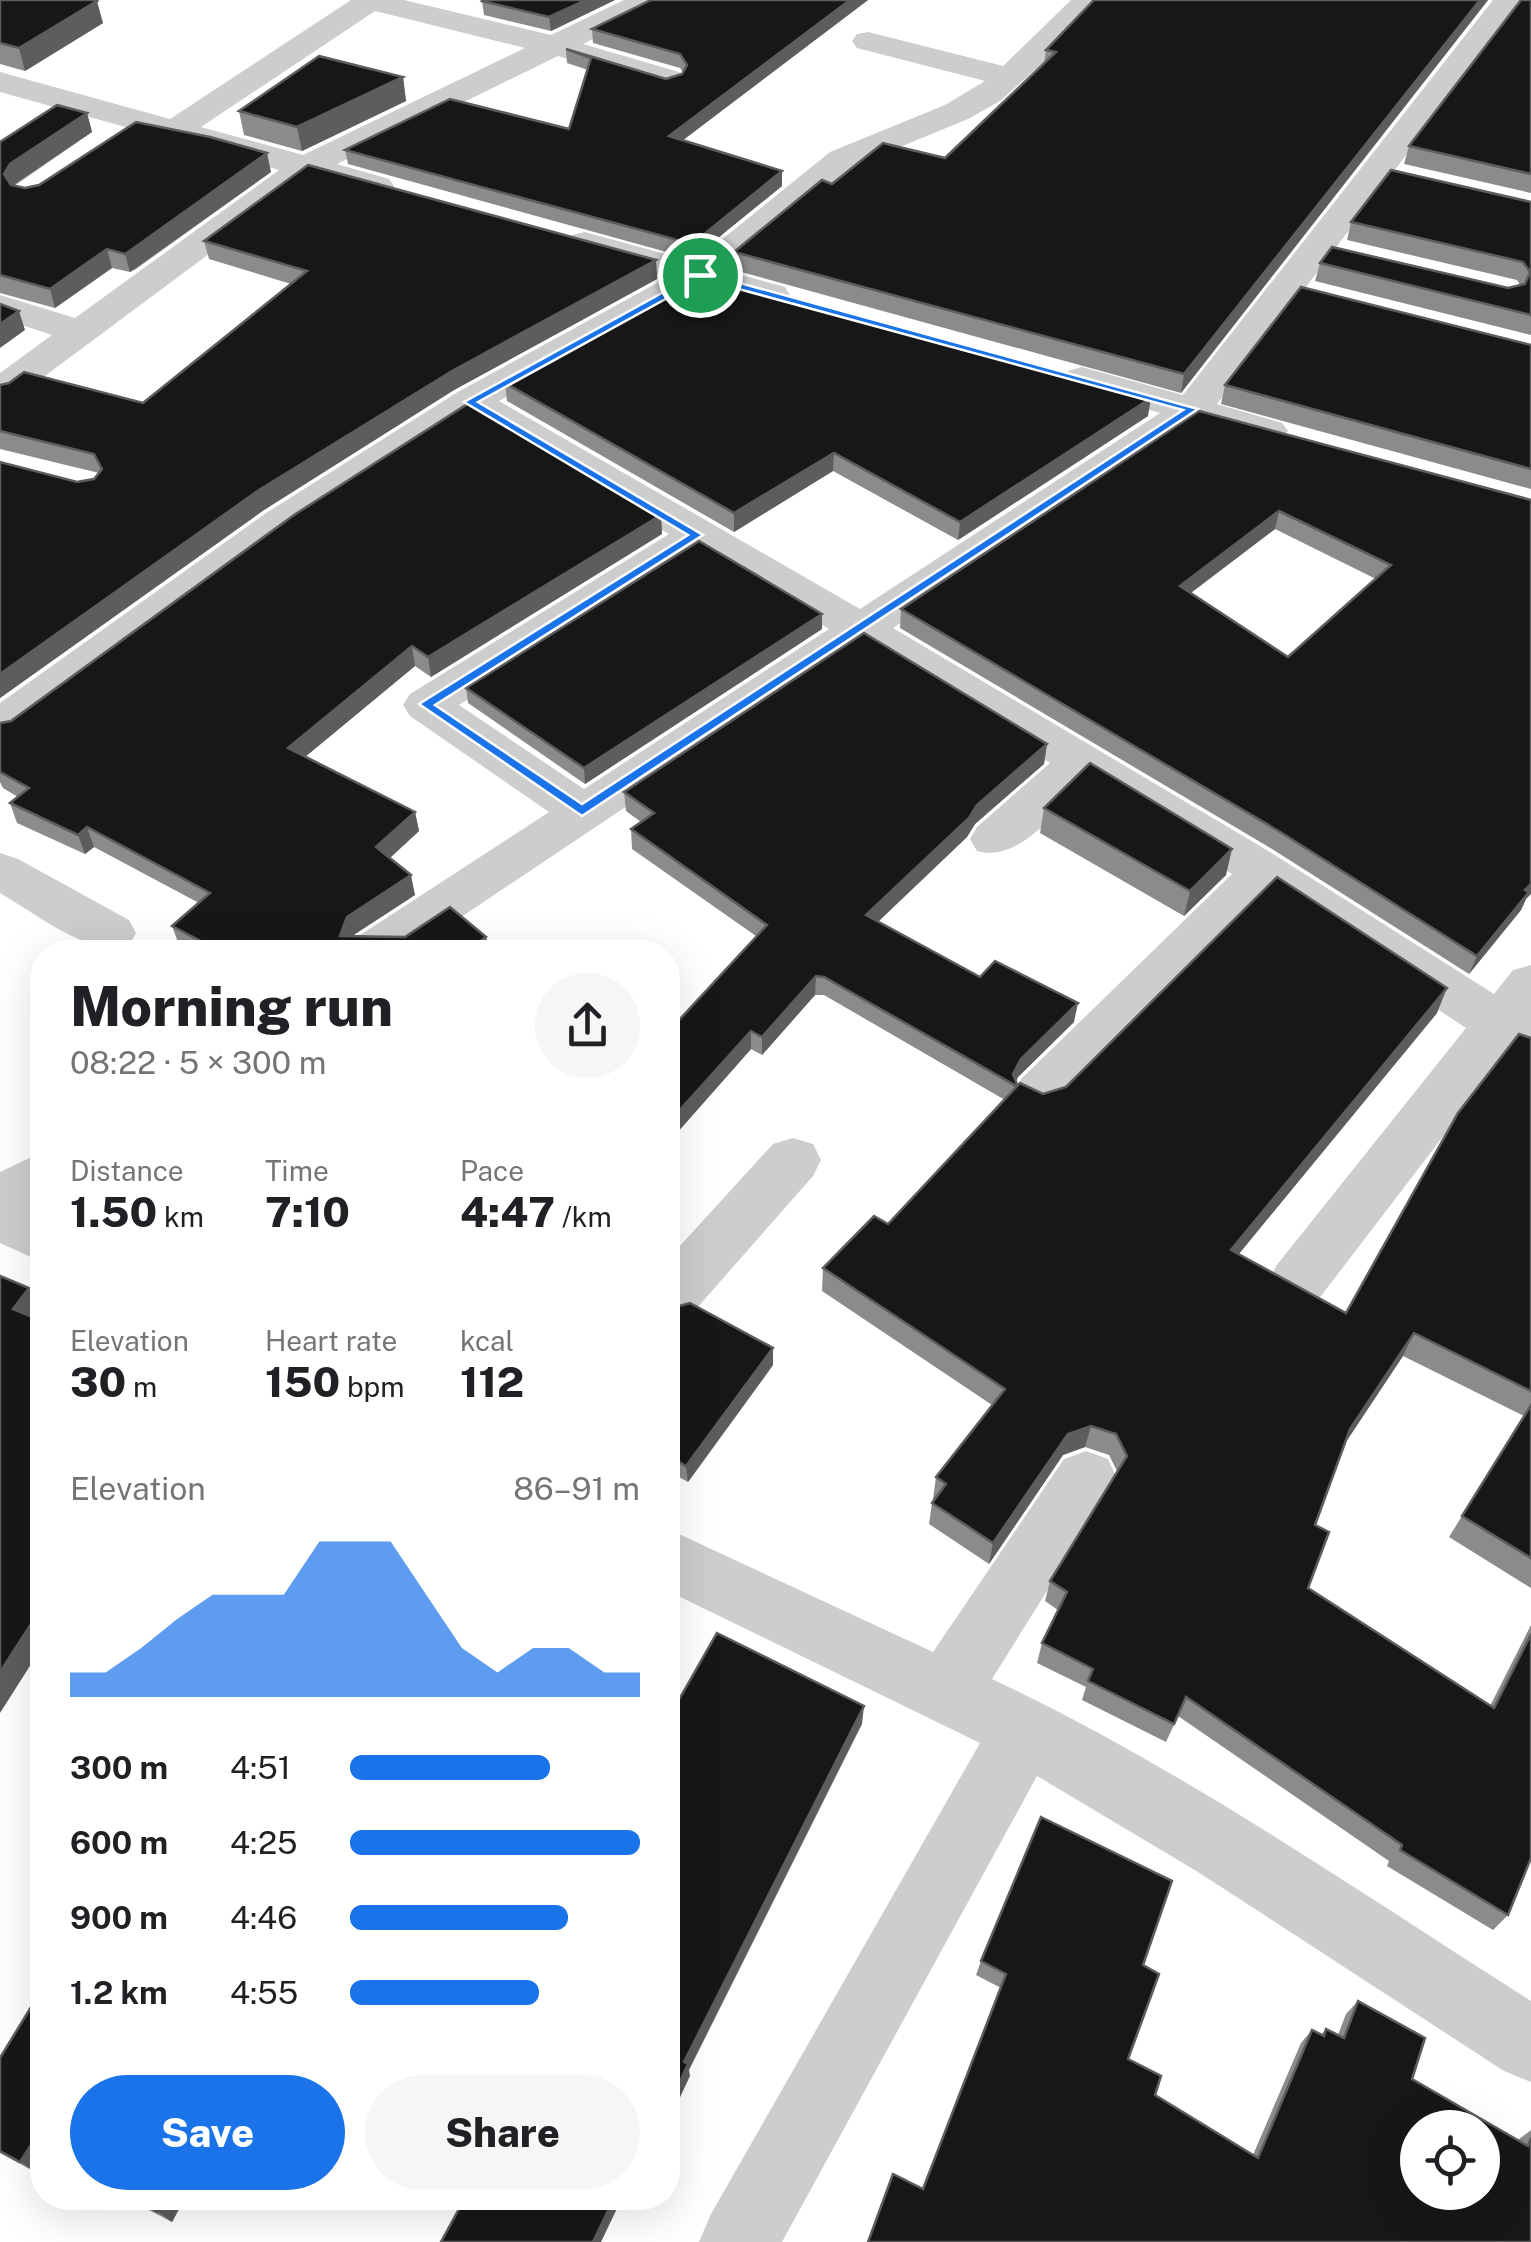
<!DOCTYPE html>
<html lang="en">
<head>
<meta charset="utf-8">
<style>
	body { margin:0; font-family:"Public Sans",sans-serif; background:#f6f6f6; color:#202124; height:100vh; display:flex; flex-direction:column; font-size:38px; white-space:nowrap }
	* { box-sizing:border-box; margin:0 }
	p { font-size:32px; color:#757577 }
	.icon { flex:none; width:55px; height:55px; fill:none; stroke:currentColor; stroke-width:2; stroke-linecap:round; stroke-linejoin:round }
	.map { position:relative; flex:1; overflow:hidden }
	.side { position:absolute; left:30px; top:940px; width:650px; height:1270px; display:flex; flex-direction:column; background:#fff; border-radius:40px; box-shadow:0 10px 40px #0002 }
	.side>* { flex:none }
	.fabs { position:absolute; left:1400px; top:2110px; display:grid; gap:20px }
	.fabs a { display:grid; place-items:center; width:100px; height:100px; border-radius:50%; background:#fff; box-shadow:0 10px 40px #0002; font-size:50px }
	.pin { position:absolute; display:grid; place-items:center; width:85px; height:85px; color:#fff; margin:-42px; border:5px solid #fff; border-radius:50%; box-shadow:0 2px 10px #0007 }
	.round { display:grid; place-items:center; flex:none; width:105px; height:105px; border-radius:52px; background:#f6f6f6 }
	.head { display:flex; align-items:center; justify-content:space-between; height:170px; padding:0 40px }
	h1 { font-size:55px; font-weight:800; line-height:75px }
	.figures { display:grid; grid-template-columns:repeat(3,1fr); gap:15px; height:170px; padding:10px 40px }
	.figures div { display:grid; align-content:center }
	.figures b { font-size:42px; font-weight:800 }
	.figures small { font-size:28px; font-weight:400 }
	.figures p { font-size:28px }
	.chart { height:280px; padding:20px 40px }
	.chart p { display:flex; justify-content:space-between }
	.chart svg { width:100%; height:180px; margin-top:10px; fill:#1a73e8; opacity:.7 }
	.cta { display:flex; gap:20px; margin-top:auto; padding:20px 40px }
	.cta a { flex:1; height:115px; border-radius:60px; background:#1a73e8; color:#fff; font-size:40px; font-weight:800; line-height:115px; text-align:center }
	.cta a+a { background:#f6f6f6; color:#202124 }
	ul { padding:0 40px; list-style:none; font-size:32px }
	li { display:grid; grid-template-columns:160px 120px 1fr; align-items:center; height:75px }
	li i { height:25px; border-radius:12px; background:#1a73e8 }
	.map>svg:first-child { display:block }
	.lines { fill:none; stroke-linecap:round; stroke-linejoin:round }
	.minor { fill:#cdcdcd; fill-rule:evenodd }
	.wall { fill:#8b8b8b; fill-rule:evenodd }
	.shaded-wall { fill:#5d5d5d }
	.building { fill:#171717; stroke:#5d5d5d; stroke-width:2.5; fill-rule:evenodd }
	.route { fill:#1a73e8; stroke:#fff; stroke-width:2.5; fill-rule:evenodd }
</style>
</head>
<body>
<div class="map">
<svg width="1531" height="2242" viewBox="0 0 1531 2242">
	<rect width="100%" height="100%" fill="#fff"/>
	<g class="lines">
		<g class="minor">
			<path d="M 351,0 L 404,0 L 551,35 L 624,0 L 663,0 L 659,6 L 583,44 L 679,72 L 684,79 L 679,86 L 668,89 L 558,56 L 337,164 L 389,179 L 394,186 L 389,193 L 377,196 L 311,178 L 14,399 L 0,403 L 0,373 L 52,335 L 0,318 L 0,295 L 75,318 L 279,170 L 0,92 L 0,72 L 170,119 ZM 375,11 L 525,48 L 303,155 L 201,127 Z"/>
			<path d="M 1071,0 L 1103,0 L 1044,62 L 1000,101 L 968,119 L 854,166 L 727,271 L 785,287 L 790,295 L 785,303 L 772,306 L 704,288 L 499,401 L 860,609 L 1160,413 L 1068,387 L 1063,379 L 1068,371 L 1082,367 L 1183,395 L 1493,0 L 1524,0 L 1217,404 L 1282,423 L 1288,431 L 1282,439 L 1268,443 L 1198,424 L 893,628 L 1270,852 L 1494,994 L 1513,970 L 1531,965 L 1531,1064 L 1506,1054 L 1318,1300 L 1297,1308 L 1276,1300 L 1268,1283 L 1276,1266 L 1466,1028 L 1269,898 L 1059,1109 L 1040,1115 L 1021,1109 L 1013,1094 L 1021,1079 L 1232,874 L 1085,784 C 1056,811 1019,863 977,851 L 970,839 L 977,827 L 1050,763 L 863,648 L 409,952 L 347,952 L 354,939 L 549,812 L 410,716 L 403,705 L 410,694 L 669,534 L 471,418 L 296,531 L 16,737 L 0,741 L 0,703 L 266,513 L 456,393 L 668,277 L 572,251 L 567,243 L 572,235 L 585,232 L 694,262 L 830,152 L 945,105 L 985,81 L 857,48 L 852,41 L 857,34 L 868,32 L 1003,66 ZM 699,552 L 829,629 L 584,789 L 459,705 Z"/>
			<path d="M 0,853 L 18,859 L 129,920 L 136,933 L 129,946 C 90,958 35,913 0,893 Z"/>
			<path d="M 793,1138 L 813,1144 L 821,1160 L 813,1176 L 689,1317 L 668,1324 L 668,1259 L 773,1144 Z"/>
			<path d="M 42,1152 L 42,1203 L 36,1207 L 42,1211 L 42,1262 L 0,1243 L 0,1172 Z"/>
			<path d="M 1086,1451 L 1108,1459 L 1117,1479 L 992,1679 C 1181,1768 1355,1889 1531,2001 L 1531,2082 L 1504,2071 L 1198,1872 L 1037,1776 L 782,2242 L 699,2242 L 711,2214 L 980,1743 L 668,1591 L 668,1529 L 933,1652 L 1064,1459 Z"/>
		</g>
	</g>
	<g class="wall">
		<path d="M 0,0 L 103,23 L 25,71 L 0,64 Z"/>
		<path d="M 615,0 L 551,31 L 484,15 L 482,1 Z"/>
		<path d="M 868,0 L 683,140 L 782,186 L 692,259 L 348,164 L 345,150 L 569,129 L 588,70 L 567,63 L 566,49 L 666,79 L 682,74 L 683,72 L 680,68 L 593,43 L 592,29 Z"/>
		<path d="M 1488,0 L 1181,393 L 734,270 L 734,252 L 832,184 L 945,158 L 1044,64 L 1046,50 Z"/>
		<path d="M 1531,0 L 1531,193 L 1404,164 L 1409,146 Z"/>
		<path d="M 403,77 L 406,101 L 302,151 L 244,135 L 239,111 Z"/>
		<path d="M 87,113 L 92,132 L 14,186 L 25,188 L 271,172 L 136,269 L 130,272 L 112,268 L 55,308 L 0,293 L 0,142 Z"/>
		<path d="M 1531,202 L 1531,335 L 1315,281 L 1320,263 L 1508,288 L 1520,285 L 1517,280 L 1347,240 L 1351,222 Z"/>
		<path d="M 204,241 L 656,260 L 657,279 L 454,390 L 264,510 L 0,698 L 0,462 L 77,482 L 94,479 L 99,473 L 0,449 L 0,385 L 143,403 L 291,284 L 209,259 Z"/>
		<path d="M 1531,345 L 1531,489 L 1221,404 L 1225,385 Z"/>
		<path d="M 505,383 L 1148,416 L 958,540 L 833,471 L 734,532 L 507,401 Z"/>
		<path d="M 1199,411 L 1531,500 L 1526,899 L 1521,910 L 1469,974 L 1272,849 L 900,628 L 901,609 ZM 1275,529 L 1376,579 L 1288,657 L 1191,593 Z"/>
		<path d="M 661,515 L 662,534 L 431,677 L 415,666 L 306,756 L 415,812 L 419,831 L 390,858 L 415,895 L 352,936 L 486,937 L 489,950 L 491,952 L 192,952 L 179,945 L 172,926 L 199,903 L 94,847 L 85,854 L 17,823 L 10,803 L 18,797 L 3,788 L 0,782 L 0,723 L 11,721 Z"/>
		<path d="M 822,614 L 822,629 L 585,784 L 468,703 L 466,688 Z"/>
		<path d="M 1047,744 L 1044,764 L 975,824 L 967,837 L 878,922 L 980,977 L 1074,1022 L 1018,1077 L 1016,1081 L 1018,1086 L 1043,1094 L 1437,1013 L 1239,1254 L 1346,1313 L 1531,1038 L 1531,1588 L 1449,1537 L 1524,1416 L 1403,1356 L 1345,1443 L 1315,1525 L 1308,1588 L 1490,1706 L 1531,1625 L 1531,1858 L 1508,1915 L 1493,1930 L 1387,1866 L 1389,1861 L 1178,1716 L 1166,1742 L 1082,1700 L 1086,1687 L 1037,1663 L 1042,1643 L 1058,1610 L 1045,1601 L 1050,1581 L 1117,1471 L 1109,1455 L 1085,1447 L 1063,1455 L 989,1564 L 929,1524 L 932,1503 L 934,1500 L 933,1499 L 936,1477 L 992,1405 L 822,1291 L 823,1268 L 888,1224 L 1005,1100 L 824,995 L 815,995 L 762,1055 L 751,1049 L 668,1143 L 668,1032 L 756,936 L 632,849 L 631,829 L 641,822 L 626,811 L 624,792 Z"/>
		<path d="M 1044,808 L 1226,875 L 1184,916 L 1040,833 Z"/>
		<path d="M 668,1309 L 773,1365 L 688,1482 L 668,1471 Z"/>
		<path d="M 981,1961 L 1143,1965 L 1128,2059 L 1155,2095 L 1253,2155 L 1301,2043 L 1312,2030 L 1321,2035 L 1326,2029 L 1338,2035 L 1346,2014 L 1358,2001 L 1412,2079 L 1518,2140 L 1531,2130 L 1531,2242 L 923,2189 L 1001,1988 L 976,1975 Z"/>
		<path d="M 42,1989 L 42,2164 L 37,2173 L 0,2153 L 0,2058 Z"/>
		<path d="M 126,2198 L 185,2198 L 172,2222 Z"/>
	</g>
	<g class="shaded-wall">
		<path d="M 586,0 L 615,0 L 551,31 L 549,17 Z"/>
		<path d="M 850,0 L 868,0 L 670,150 L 669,136 Z"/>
		<path d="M 1480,0 L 1488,0 L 1181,393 L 1184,374 Z"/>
		<path d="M 97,1 L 103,23 L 25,71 L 19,48 Z"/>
		<path d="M 403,77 L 406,101 L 302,151 L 297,127 Z"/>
		<path d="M 87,113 L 92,132 L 16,183 L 9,193 L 4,174 L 10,164 Z"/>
		<path d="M 267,153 L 271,172 L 130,272 L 125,254 Z"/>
		<path d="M 782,171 L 782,186 L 692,259 L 692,244 Z"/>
		<path d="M 107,249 L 112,268 L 55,308 L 50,289 Z"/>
		<path d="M 656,260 L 657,279 L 454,390 L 264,510 L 0,698 L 0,674 L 259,490 L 452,371 Z"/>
		<path d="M 19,311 L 25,330 L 0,348 L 0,324 Z"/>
		<path d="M 1151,398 L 1148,416 L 958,540 L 960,522 Z"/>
		<path d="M 834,453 L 833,471 L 734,532 L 734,513 Z"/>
		<path d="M 1279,511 L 1275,529 L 1176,604 L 1180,586 Z"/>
		<path d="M 661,515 L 662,534 L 431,677 L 428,657 Z"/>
		<path d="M 822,614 L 822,629 L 585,784 L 584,768 Z"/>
		<path d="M 412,646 L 415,666 L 293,767 L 288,748 Z"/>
		<path d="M 1047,744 L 1044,764 L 975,824 L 967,837 L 865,934 L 866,915 L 977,805 Z"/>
		<path d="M 415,812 L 419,831 L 381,866 L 376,847 Z"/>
		<path d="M 87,827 L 94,847 L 85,854 L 78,835 Z"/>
		<path d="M 1232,849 L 1226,875 L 1184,916 L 1190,891 Z"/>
		<path d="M 411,875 L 415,895 L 352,936 L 340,936 L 347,917 Z"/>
		<path d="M 1531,884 L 1531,894 L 1526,899 L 1521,910 L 1469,974 L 1477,956 Z"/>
		<path d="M 486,937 L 489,952 L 479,942 Z"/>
		<path d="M 816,976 L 815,995 L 762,1055 L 762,1037 Z"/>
		<path d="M 1447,988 L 1437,1013 L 1223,1273 L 1231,1250 Z"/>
		<path d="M 1078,1003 L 1074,1022 L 1018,1077 L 1014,1085 L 1013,1074 L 1021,1059 Z"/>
		<path d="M 751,1031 L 751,1049 L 668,1143 L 668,1123 Z"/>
		<path d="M 670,1173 L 671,1191 L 668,1196 L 668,1177 Z"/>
		<path d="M 29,1288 L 41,1310 L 25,1331 L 13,1309 Z"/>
		<path d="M 1414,1333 L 1403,1356 L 1340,1451 L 1350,1429 Z"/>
		<path d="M 773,1348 L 773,1365 L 688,1482 L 686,1466 Z"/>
		<path d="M 1091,1426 L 1085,1447 L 1063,1455 L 989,1564 L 993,1543 L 1068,1434 Z"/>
		<path d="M 42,1607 L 42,1647 L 0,1713 L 0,1672 Z"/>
		<path d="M 864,1706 L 862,1724 L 689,2070 L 690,2076 L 668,2123 L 668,2107 L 684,2062 Z"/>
		<path d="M 31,2145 L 42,2153 L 42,2164 L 37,2173 L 20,2162 Z"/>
		<path d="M 166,2198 L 185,2198 L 172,2222 L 158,2212 Z"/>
		<path d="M 614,2198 L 622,2198 L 601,2242 L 593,2242 Z"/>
	</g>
	<g class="building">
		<path d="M 0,0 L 95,0 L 97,1 L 19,48 L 0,43 Z"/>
		<path d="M 483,0 L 586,0 L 549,17 L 482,1 Z"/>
		<path d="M 651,0 L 850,0 L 669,136 L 782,171 L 692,244 L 345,150 L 450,99 L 569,129 L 591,58 L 566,49 L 666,79 L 682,74 L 687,65 L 680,54 L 592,29 Z"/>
		<path d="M 1094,0 L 1480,0 L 1184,374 L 734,252 L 822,180 L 832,184 L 883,143 L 945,158 L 1056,52 L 1046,50 Z"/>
		<path d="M 1521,0 L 1531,0 L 1531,174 L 1409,146 Z"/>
		<path d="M 319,56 L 403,77 L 297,127 L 239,111 Z"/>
		<path d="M 57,105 L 87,113 L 10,164 L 4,174 L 11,185 L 25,188 L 39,185 L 136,122 L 210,137 L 267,153 L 131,250 L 125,254 L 107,249 L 50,289 L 0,275 L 0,142 Z"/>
		<path d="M 308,165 L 656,260 L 452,371 L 259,490 L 0,674 L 0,462 L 77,482 L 94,479 L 102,469 L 94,454 L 0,431 L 0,385 L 9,383 L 24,372 L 143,403 L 307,271 L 204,241 Z"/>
		<path d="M 1391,170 L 1531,202 L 1531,315 L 1320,263 L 1332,247 L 1508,288 L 1525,284 L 1530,272 L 1523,262 L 1351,222 Z"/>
		<path d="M 703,274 L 1151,398 L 960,522 L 834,453 L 734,513 L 505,383 Z"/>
		<path d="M 1301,287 L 1531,345 L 1531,469 L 1225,385 Z"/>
		<path d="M 0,304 L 19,311 L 0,324 Z"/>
		<path d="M 469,403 L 661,515 L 428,657 L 412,646 L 288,748 L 415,812 L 376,847 L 411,875 L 347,917 L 340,936 L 405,937 L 450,907 L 486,937 L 479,942 L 491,952 L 222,952 L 172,926 L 210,893 L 87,827 L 78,835 L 10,803 L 29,788 L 0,772 L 0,723 L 11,721 L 294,515 Z"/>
		<path d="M 1199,411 L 1531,500 L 1531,884 L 1525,890 L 1529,892 L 1477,956 L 1277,830 L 901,609 ZM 1279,511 L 1391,565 L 1288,657 L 1180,586 Z"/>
		<path d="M 699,541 L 822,614 L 584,768 L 466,688 Z"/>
		<path d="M 864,633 L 1047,744 L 977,805 L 969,818 L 866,915 L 980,977 L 995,961 L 1078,1003 L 1021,1059 L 1013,1074 L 1018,1087 L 824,977 L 816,976 L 762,1037 L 751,1031 L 668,1123 L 668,1032 L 767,925 L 631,829 L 654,813 L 624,792 Z"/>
		<path d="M 1090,763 L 1232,849 L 1190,891 L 1044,808 Z"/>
		<path d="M 1277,877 L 1447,988 L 1231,1250 L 1346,1313 L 1458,1113 L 1519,1034 L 1531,1038 L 1531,1391 L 1414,1333 L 1350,1429 L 1315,1525 L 1329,1532 L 1308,1588 L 1494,1708 L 1531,1634 L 1531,1858 L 1508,1915 L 1400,1850 L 1402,1845 L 1186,1697 L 1174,1724 L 1088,1681 L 1093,1669 L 1042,1643 L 1067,1592 L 1050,1581 L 1127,1456 L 1116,1434 L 1091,1426 L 1068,1434 L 993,1543 L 932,1503 L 946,1484 L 936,1477 L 1005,1389 L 823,1268 L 874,1216 L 888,1224 L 1020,1083 L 1043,1094 L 1066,1087 Z"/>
		<path d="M 0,1276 L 29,1288 L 13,1309 L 42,1321 L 42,1607 L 0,1672 Z"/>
		<path d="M 690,1303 L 773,1348 L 686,1466 L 668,1455 L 668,1309 Z"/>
		<path d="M 1531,1405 L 1531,1558 L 1462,1516 Z"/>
		<path d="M 717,1633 L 864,1706 L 684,2062 L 688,2064 L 668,2107 L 668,1719 Z"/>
		<path d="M 1041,1817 L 1172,1881 L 1143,1965 L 1159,1974 L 1128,2059 L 1161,2076 L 1155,2095 L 1258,2158 L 1312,2030 L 1324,2036 L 1326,2029 L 1344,2038 L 1358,2001 L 1425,2038 L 1412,2079 L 1528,2146 L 1531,2138 L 1531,2242 L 868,2242 L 893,2174 L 923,2189 L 1006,1974 L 981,1961 ZM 1418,2128 L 1482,2128 L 1482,2192 L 1418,2192 Z"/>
		<path d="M 42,1989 L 42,2151 L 31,2145 L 20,2162 L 0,2151 L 0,2058 Z"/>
		<path d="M 131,2198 L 166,2198 L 158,2212 Z"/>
		<path d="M 465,2198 L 614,2198 L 593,2242 L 441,2242 Z"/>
	</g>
	<path class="route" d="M 700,272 L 1198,409 L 582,816 L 419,704 L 688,535 L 464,402 ZM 702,279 L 1183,410 L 582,804 L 435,705 L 703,535 L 478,402 Z"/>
</svg>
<div class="fabs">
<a><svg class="icon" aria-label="locate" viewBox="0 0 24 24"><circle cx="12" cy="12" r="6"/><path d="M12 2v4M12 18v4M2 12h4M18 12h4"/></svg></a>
</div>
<div class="pin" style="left:700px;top:275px;background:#1e9e55"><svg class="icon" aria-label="arrive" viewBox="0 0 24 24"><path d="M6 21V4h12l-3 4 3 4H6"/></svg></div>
<section class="side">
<div class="head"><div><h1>Morning run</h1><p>08:22 · 5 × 300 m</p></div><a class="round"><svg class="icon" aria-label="share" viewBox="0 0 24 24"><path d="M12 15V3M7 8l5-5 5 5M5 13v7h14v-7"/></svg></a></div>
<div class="figures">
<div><p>Distance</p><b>1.50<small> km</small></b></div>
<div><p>Time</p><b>7:10</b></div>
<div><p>Pace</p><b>4:47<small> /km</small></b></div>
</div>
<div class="figures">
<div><p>Elevation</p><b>30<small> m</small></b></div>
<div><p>Heart rate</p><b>150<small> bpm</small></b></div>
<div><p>kcal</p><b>112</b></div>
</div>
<div class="chart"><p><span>Elevation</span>86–91 m</p>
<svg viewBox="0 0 160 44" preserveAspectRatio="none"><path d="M0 44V38L10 38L20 32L30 25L40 19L50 19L60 19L70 6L80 6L90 6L100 19L110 32L120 38L130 32L140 32L150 38L160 38V44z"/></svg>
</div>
<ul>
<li><b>300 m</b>4:51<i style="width:69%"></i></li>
<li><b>600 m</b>4:25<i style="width:100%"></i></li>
<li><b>900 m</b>4:46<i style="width:75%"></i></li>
<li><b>1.2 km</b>4:55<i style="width:65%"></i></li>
</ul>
<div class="cta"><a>Save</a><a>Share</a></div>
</section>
</div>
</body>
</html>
